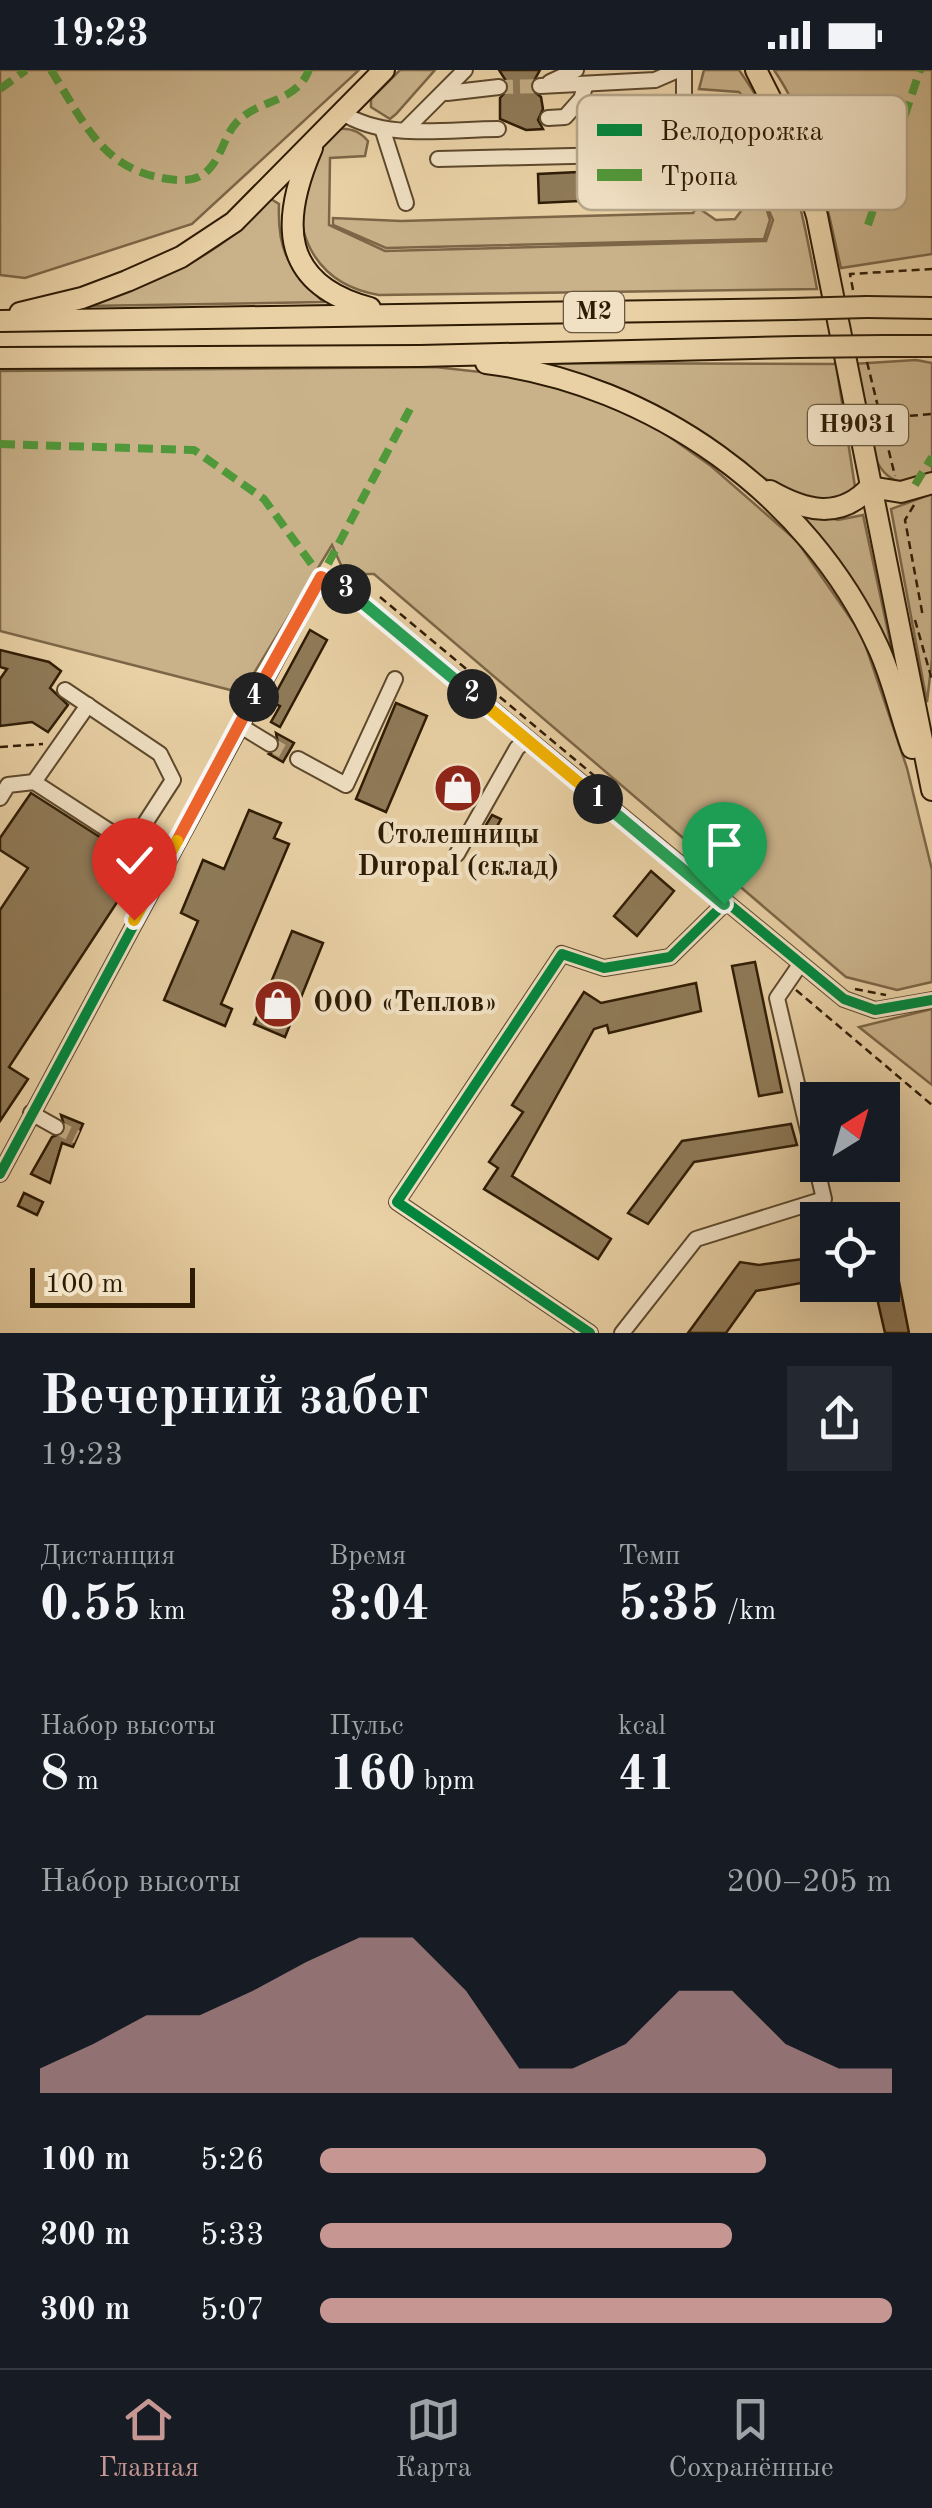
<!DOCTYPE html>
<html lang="ru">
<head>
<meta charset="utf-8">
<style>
	body { margin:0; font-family:"Old Standard TT",serif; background:#242831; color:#f1f3f6; height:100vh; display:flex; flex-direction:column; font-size:38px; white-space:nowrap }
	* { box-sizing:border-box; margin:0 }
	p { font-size:32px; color:#9ea1a6 }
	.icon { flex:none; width:55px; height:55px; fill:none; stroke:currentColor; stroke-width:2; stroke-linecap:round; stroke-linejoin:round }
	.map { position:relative; height:1263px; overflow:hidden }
	.side { display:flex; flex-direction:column; background:#171b24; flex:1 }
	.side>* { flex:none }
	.needle { width:65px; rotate:37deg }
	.controls { position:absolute; left:800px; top:1012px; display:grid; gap:20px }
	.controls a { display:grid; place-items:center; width:100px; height:100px; border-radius:0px; background:#171b24; box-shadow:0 10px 40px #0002; font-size:50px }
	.scale { position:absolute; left:30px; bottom:25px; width:165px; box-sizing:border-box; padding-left:10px; border:5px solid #2e1b04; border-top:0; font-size:28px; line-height:35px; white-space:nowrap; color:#2e1b04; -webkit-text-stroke:8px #f1e1c4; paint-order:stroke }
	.pin { position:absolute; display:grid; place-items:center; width:85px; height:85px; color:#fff; margin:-102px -42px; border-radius:50% 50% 50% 0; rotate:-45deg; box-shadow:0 0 10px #0007 }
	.pin .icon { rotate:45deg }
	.km { position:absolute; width:50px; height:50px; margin:-25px; border-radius:50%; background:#222; color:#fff; font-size:28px; line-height:50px; text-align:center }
	.round { display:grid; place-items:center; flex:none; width:105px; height:105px; border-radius:0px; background:#242831 }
	.overview { display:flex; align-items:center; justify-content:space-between; height:170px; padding:0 40px }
	h1 { font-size:55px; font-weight:800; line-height:75px }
	.metrics { display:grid; grid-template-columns:repeat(3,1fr); gap:15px; height:170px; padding:10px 40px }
	.metrics div { display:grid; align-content:center }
	.metrics b { font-size:50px; font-weight:800 }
	.metrics small { font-size:28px; font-weight:400 }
	.metrics p { font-size:28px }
	.chart { height:280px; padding:20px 40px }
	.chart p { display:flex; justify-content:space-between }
	.chart svg { width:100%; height:180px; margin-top:10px; fill:#c59692; opacity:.7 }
	ul { padding:0 40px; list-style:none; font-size:32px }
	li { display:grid; grid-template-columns:160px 120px 1fr; align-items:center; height:75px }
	li i { height:25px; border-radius:12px; background:#c59692 }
	.status { display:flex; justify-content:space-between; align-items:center; height:70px; padding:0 50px; background:#171b24; direction:ltr }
	.status svg { height:28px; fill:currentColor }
	.tab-bar { display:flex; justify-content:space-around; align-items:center; height:140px; border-top:2px solid #363941; background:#171b24; font-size:28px; color:#9ea1a6 }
	.tab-bar a { display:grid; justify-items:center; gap:5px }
	.tab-bar .selected { color:#c59692 }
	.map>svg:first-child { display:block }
	.green { fill:#c9b28a; stroke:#7c6647; stroke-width:2.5 }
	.building { fill:#8f7a58; stroke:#2e1b04; stroke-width:2.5 }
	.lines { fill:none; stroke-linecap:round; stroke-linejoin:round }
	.minor-tunnel { stroke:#c4ad85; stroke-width:14; stroke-dasharray:14 7; stroke-linecap:butt }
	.minor-casing { stroke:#5d482c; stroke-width:18 }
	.highway-casing { stroke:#2e1b04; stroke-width:24 }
	.path { stroke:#2e1b04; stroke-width:2.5; stroke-dasharray:8 5; stroke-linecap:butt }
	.minor { stroke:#f1e1c4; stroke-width:14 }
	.highway { stroke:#e9d1a5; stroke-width:20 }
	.highway-bridge-casing { stroke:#2e1b04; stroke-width:24; stroke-linecap:butt }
	.highway-bridge { stroke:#e9d1a5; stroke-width:20 }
	.quiet { stroke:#50993a; stroke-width:8; stroke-dasharray:15 8; stroke-linecap:butt }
	.cycleway-casing { stroke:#f1e1c4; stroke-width:16 }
	.cycleway { stroke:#00873e; stroke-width:10 }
	.split-1-casing { stroke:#fff; stroke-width:20 }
	.split-2-casing { stroke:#fff; stroke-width:20 }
	.split-3-casing { stroke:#fff; stroke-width:20 }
	.split-4-casing { stroke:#fff; stroke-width:20 }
	.split-5-casing { stroke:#fff; stroke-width:20 }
	.split-6-casing { stroke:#fff; stroke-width:20 }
	.split-1 { stroke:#22a559; stroke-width:12 }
	.split-2 { stroke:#f5b400; stroke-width:12 }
	.split-3 { stroke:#22a559; stroke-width:12 }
	.split-4 { stroke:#f0652b; stroke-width:12 }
	.split-5 { stroke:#f0652b; stroke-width:12 }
	.split-6 { stroke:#f5b400; stroke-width:12 }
	.labels { text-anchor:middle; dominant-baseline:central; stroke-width:8; stroke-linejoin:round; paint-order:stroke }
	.shield { fill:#f1e1c4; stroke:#68563e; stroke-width:2.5 }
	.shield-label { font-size:25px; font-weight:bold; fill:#2e1b04 }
	.poi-label { font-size:28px; font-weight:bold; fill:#2e1b04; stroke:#f1e1c4 }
	.key { fill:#f1e1c4; stroke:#b6a68a; stroke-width:2.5 }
	.key-label { font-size:28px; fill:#2e1b04 }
</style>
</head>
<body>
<div class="status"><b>19:23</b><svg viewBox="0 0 49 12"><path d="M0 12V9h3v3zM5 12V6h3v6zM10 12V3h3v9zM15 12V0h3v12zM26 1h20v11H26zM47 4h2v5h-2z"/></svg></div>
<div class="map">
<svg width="932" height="1263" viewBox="0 0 932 1263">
	<rect width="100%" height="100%" fill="#e9d1a5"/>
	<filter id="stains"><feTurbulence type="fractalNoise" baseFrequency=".002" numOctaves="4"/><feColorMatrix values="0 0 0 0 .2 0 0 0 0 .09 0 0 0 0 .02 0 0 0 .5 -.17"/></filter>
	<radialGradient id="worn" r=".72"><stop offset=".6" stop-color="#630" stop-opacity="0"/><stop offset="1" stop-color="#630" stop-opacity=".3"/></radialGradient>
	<g class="green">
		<path d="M 0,0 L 359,0 L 192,154 L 25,208 L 0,205 Z"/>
		<path d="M 400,0 L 435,0 L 396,44 L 390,49 L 371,37 L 371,29 Z"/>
		<path d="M 704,0 L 739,0 C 790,71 801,135 817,219 L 379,225 C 320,215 294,171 301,113 C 302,105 302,91 306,83 C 319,59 350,49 368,71 L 365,86 L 330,88 L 329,155 L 385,181 L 766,171 L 773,150 L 761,122 L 770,150 L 764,169 L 386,178 L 333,155 L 333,148 L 401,151 L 693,143 L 697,137 L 716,150 L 735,149 L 759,117 L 747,123 L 738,138 L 707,121 L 718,105 L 761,98 L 754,41 L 739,22 L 699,19 Z"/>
		<path d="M 774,0 L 932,0 L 932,184 L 841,198 C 825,130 814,58 774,0 Z"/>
		<path d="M 271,129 L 279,134 C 277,186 290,195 323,232 L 86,236 C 156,213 222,186 271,129 Z"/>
		<path d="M 916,290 L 932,293 L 932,405 C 865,441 864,339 853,294 Z"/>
		<path d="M 549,293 L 836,294 L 855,417 C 831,438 808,428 781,417 Z"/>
		<path d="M 435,297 L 526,307 L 580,323 L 654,356 L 711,396 L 797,471 L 862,565 L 907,698 L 932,800 L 932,912 L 897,920 L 846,907 L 374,504 L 345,504 L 332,475 L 242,623 L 0,561 L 0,301 Z"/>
		<path d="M 932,424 L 932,589 L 927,632 L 891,439 Z"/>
		<path d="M 785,435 L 838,450 L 863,445 L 900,618 Z"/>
		<path d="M 932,939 L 932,1015 L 859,957 Z"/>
	</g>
	<g class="building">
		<path d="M 499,0 L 540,0 L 530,18 L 541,27 L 543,39 L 538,50 L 543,59 L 526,60 L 500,49 L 500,28 L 510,17 Z"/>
		<path d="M 640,99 L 641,128 L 539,133 L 538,104 Z"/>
		<path d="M 310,560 L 327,570 L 280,657 L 271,652 L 280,636 L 271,632 Z"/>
		<path d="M 0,580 L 49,592 L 61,601 L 50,618 L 68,635 L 48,662 L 32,652 L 0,656 L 0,609 L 7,599 L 0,597 Z"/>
		<path d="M 396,633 L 427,646 L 386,742 L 356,729 Z"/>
		<path d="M 276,663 L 294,673 L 283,692 L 269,684 L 279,679 Z"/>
		<path d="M 31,723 L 142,794 L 9,997 L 28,1009 L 0,1051 L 0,840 L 28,798 L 0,780 L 0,768 Z"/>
		<path d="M 249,740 L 281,753 L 274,768 L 289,774 L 221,934 L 232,939 L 225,956 L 164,930 L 198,851 L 181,843 L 203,790 L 224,799 Z"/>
		<path d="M 492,745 L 501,749 L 488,773 L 478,768 Z"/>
		<path d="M 651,801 L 674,821 L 637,866 L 614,846 Z"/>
		<path d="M 292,861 L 323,873 L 285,967 L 254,954 Z"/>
		<path d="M 755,892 L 782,1022 L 759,1026 L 732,896 Z"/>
		<path d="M 696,913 L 701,941 L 609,963 L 607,955 L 594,959 L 512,1106 L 611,1169 L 598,1189 L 484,1119 L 498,1098 L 489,1092 L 523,1042 L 512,1035 L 584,922 L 601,933 Z"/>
		<path d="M 61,1045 L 83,1054 L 73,1077 L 62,1073 L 50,1113 L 31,1104 L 52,1067 L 66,1061 Z"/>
		<path d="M 791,1054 L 797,1075 L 694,1092 L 648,1154 L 628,1143 L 682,1071 Z"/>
		<path d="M 24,1123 L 43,1132 L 37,1145 L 18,1136 Z"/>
		<path d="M 893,1181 L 909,1263 L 885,1263 L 874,1215 L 882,1215 L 882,1182 Z"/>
		<path d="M 818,1187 L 818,1210 L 756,1221 L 726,1263 L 688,1263 L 740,1192 L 759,1195 Z"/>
	</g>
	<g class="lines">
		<g class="minor-tunnel">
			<path d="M 499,17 L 540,16"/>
			<path d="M 270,674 L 288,684"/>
			<path d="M 56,1057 L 77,1067"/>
		</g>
		<g class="minor-casing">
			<g id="minor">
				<path d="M 550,12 L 576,0"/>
				<path d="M 540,16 L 655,10 L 678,0"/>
				<path d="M 447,23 L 499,17"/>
				<path d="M 341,42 C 385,71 446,59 498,59"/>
				<path d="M 548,48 L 565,47 L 581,29 L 586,14"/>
				<path d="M 407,58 L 465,0"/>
				<path d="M 383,61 L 406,133"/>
				<path d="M 438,89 L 657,84 L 659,130 L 690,128 L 703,110 L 703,61 L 684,61 L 684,0"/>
				<path d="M 239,655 L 270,674"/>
				<path d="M 298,689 L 346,715 L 395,609"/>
				<path d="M 34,712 L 88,635"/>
				<path d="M 0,728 L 8,715 L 34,712 L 131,775 L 173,710 L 160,684 L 65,620"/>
				<path d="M 457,784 L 517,678 L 527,670"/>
				<path d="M 31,1043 L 56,1057"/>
				<path d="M 0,1104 L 321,507 L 344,517 L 844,929 L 875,940 L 932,930"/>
				<path d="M 590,1263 L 397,1132 L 562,884 L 604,898 L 670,887 L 724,834"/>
				<path d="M 622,1263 L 696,1169 L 824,1129 L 777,928 L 799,896"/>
			</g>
		</g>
		<g class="highway-casing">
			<g id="highway">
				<path d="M 756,0 L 797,81 L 817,146 L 932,720"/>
				<path d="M 312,78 C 280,152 280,214 370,238"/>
				<path d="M 867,237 L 932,238"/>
				<path d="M 20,243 L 82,228 L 127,211 L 181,187 L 234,152 L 384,0"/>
				<path d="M 0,251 L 793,239"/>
				<path d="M 883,276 L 932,276"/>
				<path d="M 0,288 L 420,286 L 797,277"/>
				<path d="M 486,293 C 652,314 808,424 878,577 C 893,609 900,645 912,678"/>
				<path d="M 770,421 C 805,441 840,450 870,417 L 901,422 L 932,413"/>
			</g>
		</g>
		<g class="path">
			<path d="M 853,220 L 850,204 L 932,199"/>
			<path d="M 867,292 L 895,406"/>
			<path d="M 884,348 L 932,344"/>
			<path d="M 914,435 L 905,450 L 923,547"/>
			<path d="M 380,527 L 609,718"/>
			<path d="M 915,550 L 932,610"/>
			<path d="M 0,677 L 43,674"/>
			<path d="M 855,919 L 886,925"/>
			<path d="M 796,920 L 932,1035"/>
		</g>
		<use href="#minor" class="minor"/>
		<use href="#highway" class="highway"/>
		<g class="highway-bridge-casing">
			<g id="highway-bridge">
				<path d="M 793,239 L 867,237"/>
				<path d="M 797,277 L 883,276"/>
			</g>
		</g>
		<use href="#highway-bridge" class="highway-bridge"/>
		<g class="quiet">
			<path d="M 51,0 C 84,52 102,100 168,109 C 184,111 198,112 210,98 C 222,85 225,64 237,52 C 260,28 295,34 309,0"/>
			<path d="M 0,19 L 26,0"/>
			<path d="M 868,155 L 920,0"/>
			<path d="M 0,374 L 194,380 L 264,429 L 321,507 L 410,339"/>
			<path d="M 915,415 L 932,387"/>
		</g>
		<g class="cycleway-casing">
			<g id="cycleway">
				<path d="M 0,1104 L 321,507 L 344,517 L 844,929 L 875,940 L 932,930"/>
				<path d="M 590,1263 L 397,1132 L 562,884 L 604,898 L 670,887 L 724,834"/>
			</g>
		</g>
		<use href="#cycleway" class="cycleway"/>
	</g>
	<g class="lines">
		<g class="split-1-casing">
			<path id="split-1" d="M 598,729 L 724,834"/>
		</g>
		<g class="split-2-casing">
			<path id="split-2" d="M 472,624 L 598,729"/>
		</g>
		<g class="split-3-casing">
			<path id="split-3" d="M 346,519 L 472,624"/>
		</g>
		<g class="split-4-casing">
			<path id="split-4" d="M 254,627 L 321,507 L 346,519"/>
		</g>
		<g class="split-5-casing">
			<path id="split-5" d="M 177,771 L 254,627"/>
		</g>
		<g class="split-6-casing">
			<path id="split-6" d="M 134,850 L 177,771"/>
		</g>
		<use href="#split-1" class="split-1"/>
		<use href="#split-2" class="split-2"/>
		<use href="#split-3" class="split-3"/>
		<use href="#split-4" class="split-4"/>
		<use href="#split-5" class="split-5"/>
		<use href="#split-6" class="split-6"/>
	</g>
	<defs>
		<g id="shop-disc" transform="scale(2.5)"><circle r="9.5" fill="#8f2418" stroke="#f1e1c4"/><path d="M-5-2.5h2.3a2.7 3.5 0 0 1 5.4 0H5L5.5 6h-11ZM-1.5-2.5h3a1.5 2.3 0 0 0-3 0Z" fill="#fff"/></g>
	</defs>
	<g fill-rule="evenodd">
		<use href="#shop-disc" x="458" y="718"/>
		<use href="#shop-disc" x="278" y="934"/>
	</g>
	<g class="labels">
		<g class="shield">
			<rect x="564" y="222" width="60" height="40" rx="8"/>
			<rect x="808" y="335" width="100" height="40" rx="8"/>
		</g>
		<g class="shield-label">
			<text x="594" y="242">М2</text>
			<text x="858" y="355">Н9031</text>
		</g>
		<g class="poi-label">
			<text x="458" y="766">Столешницы<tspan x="458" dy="32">Duropal (склад)</tspan></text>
			<text x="313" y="934" text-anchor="start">ООО «Теплов»</text>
		</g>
	</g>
	<rect x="577" y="25" width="330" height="115" rx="15" class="key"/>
	<rect x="597" y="54" width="45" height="12" fill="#00873e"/>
	<rect x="597" y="99" width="45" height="12" fill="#50993a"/>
	<g class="key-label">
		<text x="660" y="70">Велодорожка</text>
		<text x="660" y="115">Тропа</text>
	</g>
	<rect width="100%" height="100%" filter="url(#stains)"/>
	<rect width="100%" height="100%" fill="url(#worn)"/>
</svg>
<div class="controls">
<a><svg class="needle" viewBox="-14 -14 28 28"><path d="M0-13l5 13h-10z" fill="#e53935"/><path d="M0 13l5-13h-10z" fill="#9ea1a6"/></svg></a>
<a><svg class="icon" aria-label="locate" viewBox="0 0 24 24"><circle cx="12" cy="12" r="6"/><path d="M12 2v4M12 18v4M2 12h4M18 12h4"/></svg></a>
</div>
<div class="scale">100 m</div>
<div class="pin" style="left:724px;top:834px;background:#1e9e55"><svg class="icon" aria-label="arrive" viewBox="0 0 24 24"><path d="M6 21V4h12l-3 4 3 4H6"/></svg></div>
<div class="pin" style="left:134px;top:850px;background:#d93025"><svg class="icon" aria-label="check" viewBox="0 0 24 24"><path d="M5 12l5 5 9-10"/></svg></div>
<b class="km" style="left:598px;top:729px">1</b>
<b class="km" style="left:472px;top:624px">2</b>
<b class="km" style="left:346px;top:519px">3</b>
<b class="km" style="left:254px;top:627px">4</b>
</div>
<section class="side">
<div class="overview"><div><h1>Вечерний забег</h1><p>19:23</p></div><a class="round"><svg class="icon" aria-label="share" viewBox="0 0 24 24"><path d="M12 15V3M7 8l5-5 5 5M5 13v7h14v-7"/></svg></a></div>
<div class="metrics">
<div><p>Дистанция</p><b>0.55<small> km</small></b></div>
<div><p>Время</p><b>3:04</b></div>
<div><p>Темп</p><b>5:35<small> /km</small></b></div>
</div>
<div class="metrics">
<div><p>Набор высоты</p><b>8<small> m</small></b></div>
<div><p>Пульс</p><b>160<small> bpm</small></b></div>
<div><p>kcal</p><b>41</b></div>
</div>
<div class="chart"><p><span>Набор высоты</span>200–205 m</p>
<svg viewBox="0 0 160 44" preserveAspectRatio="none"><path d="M0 44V38L10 32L20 25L30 25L40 19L50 12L60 6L70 6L80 19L90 38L100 38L110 32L120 19L130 19L140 32L150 38L160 38V44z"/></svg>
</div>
<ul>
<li><b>100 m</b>5:26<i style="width:78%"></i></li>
<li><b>200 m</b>5:33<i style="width:72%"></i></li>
<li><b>300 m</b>5:07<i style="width:100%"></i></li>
</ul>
</section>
<nav class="tab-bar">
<a class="selected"><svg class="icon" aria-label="home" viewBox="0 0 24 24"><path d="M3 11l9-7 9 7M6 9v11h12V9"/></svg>Главная</a>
<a><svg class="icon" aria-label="map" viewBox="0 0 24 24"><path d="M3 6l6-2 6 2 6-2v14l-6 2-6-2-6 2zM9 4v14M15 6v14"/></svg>Карта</a>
<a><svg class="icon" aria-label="saved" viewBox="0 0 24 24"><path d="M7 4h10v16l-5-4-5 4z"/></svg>Сохранённые</a>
</nav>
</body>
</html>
